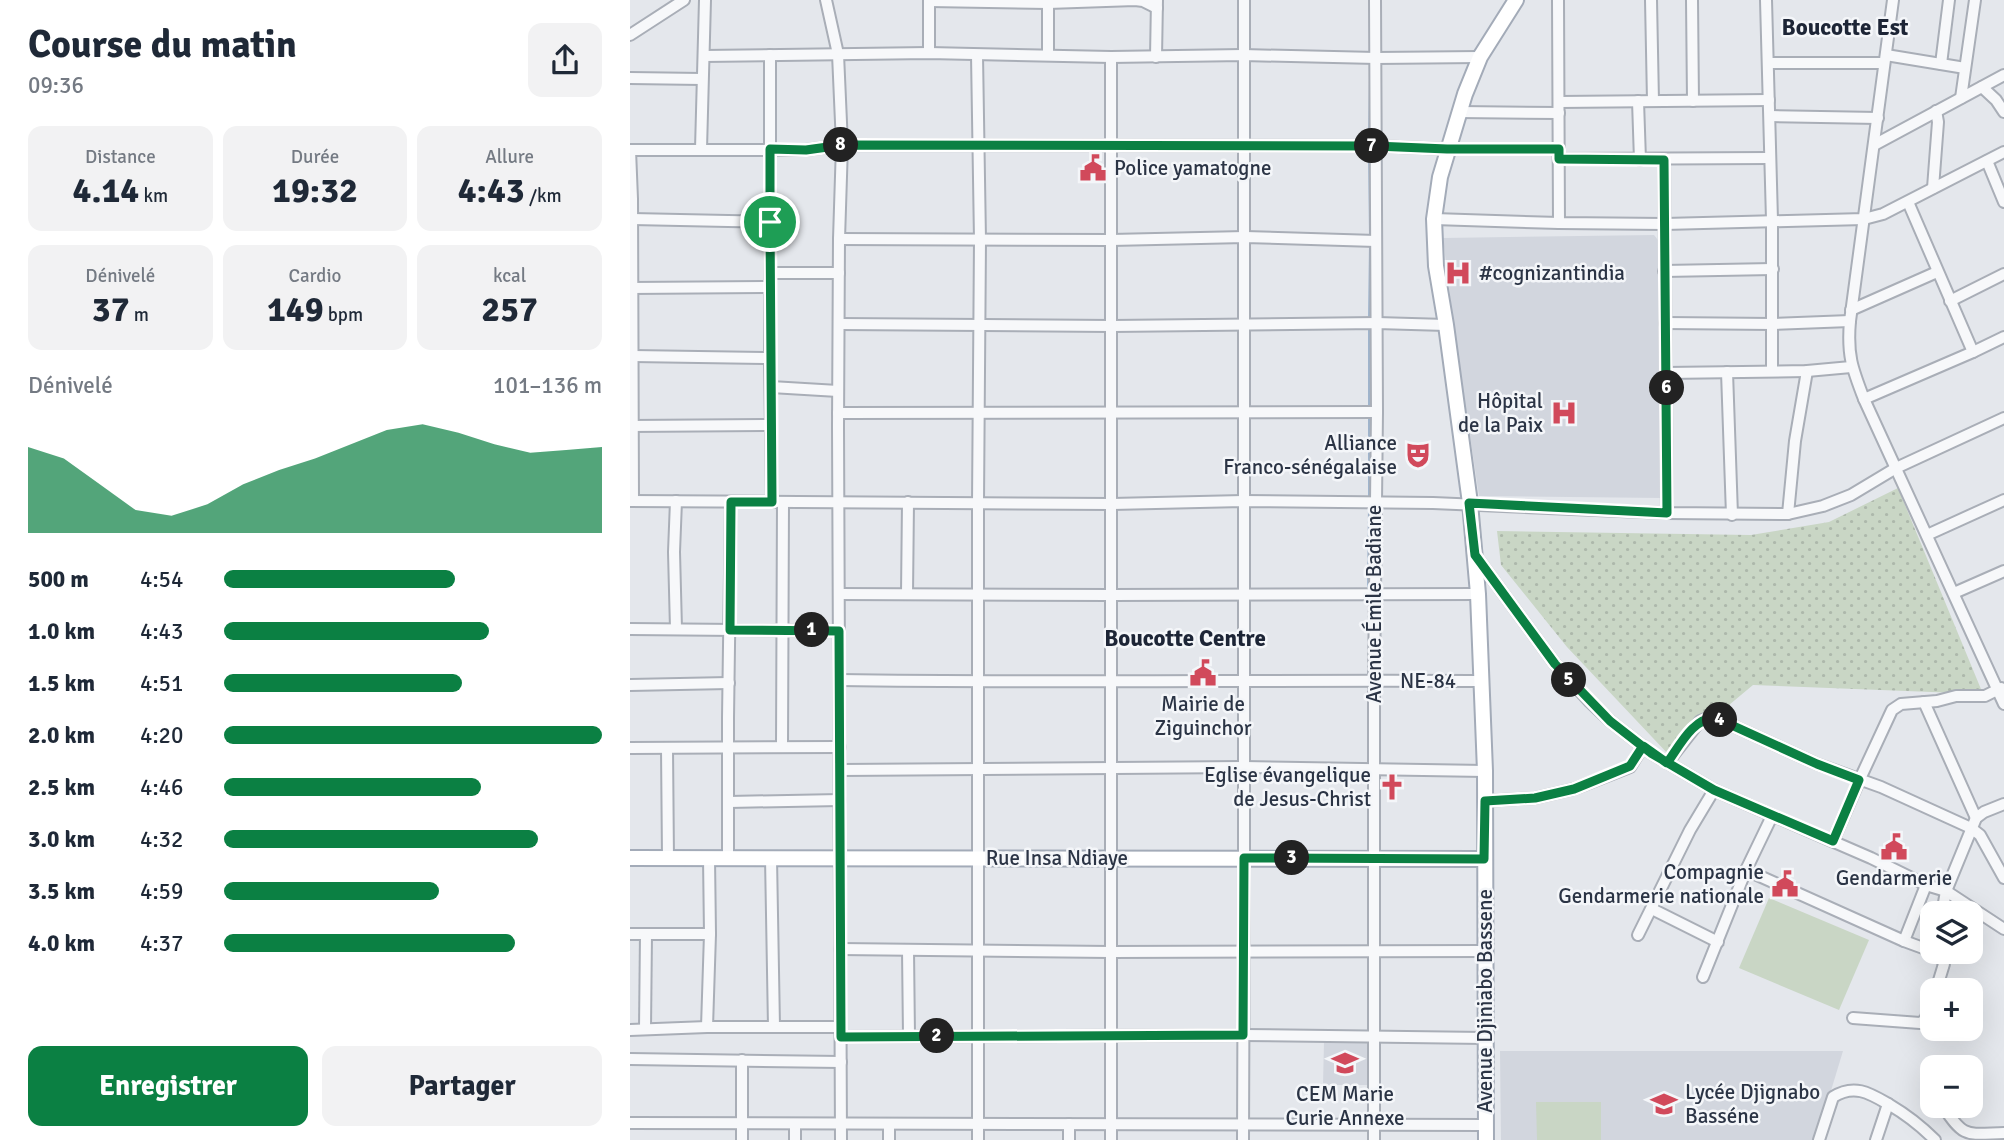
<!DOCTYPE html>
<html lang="fr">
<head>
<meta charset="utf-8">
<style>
	body { margin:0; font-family:Signika,sans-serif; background:#f2f2f3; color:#1f2937; height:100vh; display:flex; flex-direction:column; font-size:26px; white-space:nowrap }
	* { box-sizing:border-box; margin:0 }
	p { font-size:23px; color:#747a83 }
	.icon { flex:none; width:38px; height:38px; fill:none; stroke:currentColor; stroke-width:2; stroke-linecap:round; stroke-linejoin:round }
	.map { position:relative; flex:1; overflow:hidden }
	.sheet { display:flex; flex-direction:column; background:#fff; width:630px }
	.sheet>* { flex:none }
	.fabs { position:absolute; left:1290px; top:901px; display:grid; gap:14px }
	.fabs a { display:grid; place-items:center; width:63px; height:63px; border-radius:14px; background:#fff; box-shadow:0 7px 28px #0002; font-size:35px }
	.pin { position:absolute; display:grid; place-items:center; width:60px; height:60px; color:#fff; margin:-30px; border:4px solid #fff; border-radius:50%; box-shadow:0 2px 7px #0007 }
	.km { position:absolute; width:35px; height:35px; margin:-18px; border-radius:50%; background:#222; color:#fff; font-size:19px; line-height:35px; text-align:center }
	.round { display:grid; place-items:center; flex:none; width:74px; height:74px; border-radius:14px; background:#f2f2f3 }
	.headline { display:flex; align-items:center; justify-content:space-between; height:119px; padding:0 28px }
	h1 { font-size:38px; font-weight:700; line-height:52px }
	.stats { display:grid; grid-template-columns:repeat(3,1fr); gap:10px; height:119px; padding:7px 28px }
	.stats div { display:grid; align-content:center; border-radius:14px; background:#f2f2f3; text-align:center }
	.stats b { font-size:35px; font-weight:700 }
	.stats small { font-size:19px; font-weight:400 }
	.stats p { font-size:19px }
	.chart { height:196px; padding:14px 28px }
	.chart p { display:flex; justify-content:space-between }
	.chart svg { width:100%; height:126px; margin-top:7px; fill:#0b8043; opacity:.7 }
	.cta { display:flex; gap:14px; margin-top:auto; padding:14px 28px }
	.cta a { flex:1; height:80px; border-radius:14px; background:#0b8043; color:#fff; font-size:28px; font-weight:700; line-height:80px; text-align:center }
	.cta a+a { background:#f2f2f3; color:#1f2937 }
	ul { padding:0 28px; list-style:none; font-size:23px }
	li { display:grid; grid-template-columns:112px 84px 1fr; align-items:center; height:52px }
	li i { height:18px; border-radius:9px; background:#0b8043 }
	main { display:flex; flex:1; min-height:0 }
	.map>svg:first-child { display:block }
	.built { fill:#d2d6de }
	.green { fill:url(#green-dots) }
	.pitch { fill:#c9d6c5 }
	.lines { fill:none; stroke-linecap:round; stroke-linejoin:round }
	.stream { stroke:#9fb4cc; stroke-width:2 }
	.minor-casing { stroke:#a9aeb7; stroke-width:14 }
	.major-casing { stroke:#a3abb8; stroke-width:18 }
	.minor { stroke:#f7f8fa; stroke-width:10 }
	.major { stroke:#fff; stroke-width:14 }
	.route-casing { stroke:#fff; stroke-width:14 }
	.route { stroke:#0b8043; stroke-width:9 }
	.labels { text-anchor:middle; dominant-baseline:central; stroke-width:5; stroke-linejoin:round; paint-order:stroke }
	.poi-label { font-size:21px; fill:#2b3445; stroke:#f4f6f9; text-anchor:end }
	.street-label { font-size:21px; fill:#2b3445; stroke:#f4f6f9 }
	.neighbourhood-label { font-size:23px; font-weight:bold; fill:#1d2536; stroke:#f4f6f9 }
</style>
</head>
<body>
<main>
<section class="sheet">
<div class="headline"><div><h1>Course du matin</h1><p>09:36</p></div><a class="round"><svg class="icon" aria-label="share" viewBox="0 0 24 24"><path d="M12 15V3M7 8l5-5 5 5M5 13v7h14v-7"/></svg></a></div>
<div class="stats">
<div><p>Distance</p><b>4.14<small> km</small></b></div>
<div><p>Durée</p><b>19:32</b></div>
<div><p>Allure</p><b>4:43<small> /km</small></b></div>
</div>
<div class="stats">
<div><p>Dénivelé</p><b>37<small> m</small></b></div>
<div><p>Cardio</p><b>149<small> bpm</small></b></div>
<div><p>kcal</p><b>257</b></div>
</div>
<div class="chart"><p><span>Dénivelé</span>101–136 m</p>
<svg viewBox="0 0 160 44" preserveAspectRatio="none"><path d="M0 44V14L10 18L20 27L30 36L40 38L50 34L60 27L70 22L80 18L90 13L100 8L110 6L120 9L130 13L140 16L150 15L160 14V44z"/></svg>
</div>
<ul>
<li><b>500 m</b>4:54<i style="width:61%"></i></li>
<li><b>1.0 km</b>4:43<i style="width:70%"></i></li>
<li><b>1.5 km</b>4:51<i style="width:63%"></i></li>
<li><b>2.0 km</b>4:20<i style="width:100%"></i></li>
<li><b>2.5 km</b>4:46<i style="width:68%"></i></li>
<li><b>3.0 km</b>4:32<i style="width:83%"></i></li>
<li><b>3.5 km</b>4:59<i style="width:57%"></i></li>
<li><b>4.0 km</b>4:37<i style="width:77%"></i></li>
</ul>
<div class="cta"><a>Enregistrer</a><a>Partager</a></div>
</section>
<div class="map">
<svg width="1374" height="1140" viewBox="0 0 1374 1140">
	<defs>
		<pattern id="green-dots" width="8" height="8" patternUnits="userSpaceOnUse" patternTransform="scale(1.75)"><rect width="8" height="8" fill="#c9d6c5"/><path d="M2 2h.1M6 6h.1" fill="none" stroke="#adb8ab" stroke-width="1.8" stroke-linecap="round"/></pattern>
	</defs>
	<rect width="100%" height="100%" fill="#e4e7ec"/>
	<g class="built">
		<path d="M 1024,235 L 1028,240 L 1032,498 L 849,496 L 824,330 L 813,238 Z"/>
		<path d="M 694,1042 L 737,1042 L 737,1085 L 693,1085 Z"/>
		<path d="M 870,1051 L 1213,1051 L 1186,1140 L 871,1140 Z"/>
	</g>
	<path class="green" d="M 1268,488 L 1353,694 L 1123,685 L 1039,755 L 937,647 L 871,565 L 867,531 L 1121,535 L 1199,522 Z"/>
	<g class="pitch">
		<path d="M 1139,898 L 1239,940 L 1209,1010 L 1109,968 Z"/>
		<path d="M 906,1102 L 971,1102 L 971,1140 L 907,1140 Z"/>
	</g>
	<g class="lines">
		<g class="stream">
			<path d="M 739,141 L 740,80"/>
			<path d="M 739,150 L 740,236"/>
			<path d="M 739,320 L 740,245"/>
			<path d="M 739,329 L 739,407"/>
			<path d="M 739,416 L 739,498"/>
			<path d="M 738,589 L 739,507"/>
		</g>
		<g class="minor-casing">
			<g id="minor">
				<path d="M 196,0 L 208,54 L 212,145 L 209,239 L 208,426 L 211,1140"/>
				<path d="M 299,0 L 299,53"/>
				<path d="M 928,0 L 929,223"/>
				<path d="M 1021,0 L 1023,101"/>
				<path d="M 1062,0 L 1063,101"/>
				<path d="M 1136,0 L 1142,220 L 1142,371"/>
				<path d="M 1263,0 L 1220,321 C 1217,355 1222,368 1234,399 L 1374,704"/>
				<path d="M 299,1 L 418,3 L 505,0 L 513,1 L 527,8"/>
				<path d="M 0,35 L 54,0"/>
				<path d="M 418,54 L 418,0"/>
				<path d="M 140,55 L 140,358 L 142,502"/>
				<path d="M 347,55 L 350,240 L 348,503 L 348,1140"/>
				<path d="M 1256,55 L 1335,68"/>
				<path d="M 74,56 L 299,53 L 481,57 L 613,55 L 746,58 L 850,57"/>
				<path d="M 481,57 L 481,1140"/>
				<path d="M 526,57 L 527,0"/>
				<path d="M 1138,63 L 1254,63"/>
				<path d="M 1311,64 L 1319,0"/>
				<path d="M 0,78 L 72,79"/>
				<path d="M 1352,87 L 1366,100 L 1374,112"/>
				<path d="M 1331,98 L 1345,0"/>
				<path d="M 1008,101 L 1010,160"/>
				<path d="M 929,102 L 1139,100"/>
				<path d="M 829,112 L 929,113"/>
				<path d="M 1140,116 L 1248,118"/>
				<path d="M 1244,145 L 1374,75"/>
				<path d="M 71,149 L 75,0"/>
				<path d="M 929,159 L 1140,158"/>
				<path d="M 1034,160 C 1035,277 1037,395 1037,513"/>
				<path d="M 1357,161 L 1374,202"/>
				<path d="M 1303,188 L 1308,122 L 1306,111"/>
				<path d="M 1278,202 L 1343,352"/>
				<path d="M 2,219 L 140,222"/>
				<path d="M 804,219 L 929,223 L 1035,224 L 1234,219 L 1253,214 L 1374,152"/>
				<path d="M 209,239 L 481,240 L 615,237 L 746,241"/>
				<path d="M 1034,271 L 1143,269"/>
				<path d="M 140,273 L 209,273"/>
				<path d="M 0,288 L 140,287"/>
				<path d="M 1320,301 L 1374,274"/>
				<path d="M 1221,310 L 1307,272"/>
				<path d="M 1035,323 L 1143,324 L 1220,321"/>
				<path d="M 209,324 L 482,326 L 747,323 L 816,325"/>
				<path d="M 3,356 L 140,358"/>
				<path d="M 1097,372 L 1102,515"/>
				<path d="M 1036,373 L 1177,371 L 1221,367"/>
				<path d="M 141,387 L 208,391"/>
				<path d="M 1234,399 L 1343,352 L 1374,337"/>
				<path d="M 208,413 L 747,412"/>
				<path d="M 0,426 L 141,425"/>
				<path d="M 3,500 L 2,199 L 0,150 L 176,150 L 212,145 L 745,146 L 817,149 L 929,149"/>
				<path d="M 0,501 L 482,504 L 613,501 L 803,503 L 1037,513 L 1158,514 L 1193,506 L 1221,495 L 1266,468 L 1374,418"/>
				<path d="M 46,501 L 44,552 L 46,629"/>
				<path d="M 1158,514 L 1165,441 L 1177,371"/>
				<path d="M 1297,535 L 1374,500"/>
				<path d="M 845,555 L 925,664 L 960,702 L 980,721 L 1021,753 L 1084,790 L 1241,858 L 1296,885 L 1316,891 L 1374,929"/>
				<path d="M 1324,593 L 1374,571"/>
				<path d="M 209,594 L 481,595 L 848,594"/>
				<path d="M 277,594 L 278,502"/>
				<path d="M 0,629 L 209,631"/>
				<path d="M 210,680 C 424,683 638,680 852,681"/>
				<path d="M 0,685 L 99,683"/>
				<path d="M 1294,702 L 1346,818"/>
				<path d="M 152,747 L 153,502"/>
				<path d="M 0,748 L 210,747"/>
				<path d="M 37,748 L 38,858"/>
				<path d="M 1037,763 L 1070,721 L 1078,718 L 1086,718 L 1187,764 L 1251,787 L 1341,828 L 1350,835 L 1374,878"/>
				<path d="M 210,770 L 614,767 L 855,771"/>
				<path d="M 855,801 L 905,798 L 944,789 L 1000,767 L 1013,746"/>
				<path d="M 99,802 L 210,800"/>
				<path d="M 1203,841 L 1229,781 L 1262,710 L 1271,704 L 1307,701 L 1326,696 L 1355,696 L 1371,688"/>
				<path d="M 98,858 L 98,718 L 101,502"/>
				<path d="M 141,858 L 144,1027"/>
				<path d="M 1116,870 L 1274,941 L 1304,952"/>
				<path d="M 1022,909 L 1088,942"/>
				<path d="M 1312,914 L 1316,891 L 1346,818 L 1354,812 L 1374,804"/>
				<path d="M 0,934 L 80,934"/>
				<path d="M 1008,935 L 1060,830 L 1084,790"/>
				<path d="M 1274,941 L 1296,885"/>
				<path d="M 210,949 L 480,952 L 855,951"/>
				<path d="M 278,950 L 279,1036"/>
				<path d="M 1073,977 L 1116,870 L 1142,816"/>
				<path d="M 1306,990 L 1314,964 L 1308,952"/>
				<path d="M 1223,1018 L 1290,1023 L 1295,1020 L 1302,1001"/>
				<path d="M 77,1027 L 80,934 L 79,858"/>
				<path d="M 15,1029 L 16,934"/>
				<path d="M 0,1030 L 77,1027 L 210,1027"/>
				<path d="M 211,1037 L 613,1035 L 855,1038"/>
				<path d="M 0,1059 L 211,1062"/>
				<path d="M 112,1060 L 112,1140"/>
				<path d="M 1313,1106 C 1334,1139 1337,1134 1374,1133"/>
				<path d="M 0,1123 L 856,1125"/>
				<path d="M 165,1124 L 165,1140"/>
				<path d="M 259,1124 L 259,1140"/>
				<path d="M 439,1124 L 439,1140"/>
				<path d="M 613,1140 L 614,858 L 614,0"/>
				<path d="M 744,1140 L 744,681 L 747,412 L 745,0"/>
				<path d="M 1189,1140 L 1203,1097 C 1225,1083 1241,1094 1260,1105 C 1277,1115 1291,1126 1305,1140"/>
				<path d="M 1246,1140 L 1258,1104"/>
			</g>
		</g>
		<g class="major-casing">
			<g id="major">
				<path d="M 0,858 L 854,859"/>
				<path d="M 856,1140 L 855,771 L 848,594 L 840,503 L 816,325 L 806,266 L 804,219 L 810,177 L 835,94 L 850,57 L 886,0"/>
			</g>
		</g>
		<use href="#minor" class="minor"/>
		<use href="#major" class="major"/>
	</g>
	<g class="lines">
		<g class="route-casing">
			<path id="route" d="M 140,222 L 142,502 L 101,502 L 100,630 L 209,631 L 211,1037 L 613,1035 L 614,858 L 854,859 L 855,801 L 905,798 L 944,789 L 1000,766 L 1013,746 L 1037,763 C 1049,747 1063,717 1086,718 L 1187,764 L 1229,780 L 1203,841 L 1084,790 L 1021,753 L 980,721 L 925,664 L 845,555 L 839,503 L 1037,513 L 1034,160 L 929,159 L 929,149 L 817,149 L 745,146 L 212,145 L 176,150 L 140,149 L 140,222"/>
		</g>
		<use href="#route" class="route"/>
	</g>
	<defs>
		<g id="civic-bare" transform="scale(2.1)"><path d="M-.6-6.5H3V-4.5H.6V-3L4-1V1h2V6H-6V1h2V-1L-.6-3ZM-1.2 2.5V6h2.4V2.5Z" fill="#d1495b" stroke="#f4f6f9" stroke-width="2.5" paint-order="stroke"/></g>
		<g id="hospital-bare" transform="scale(2.1)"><path d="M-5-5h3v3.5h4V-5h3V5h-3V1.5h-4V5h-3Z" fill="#d1495b" stroke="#f4f6f9" stroke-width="2.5" paint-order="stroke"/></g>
		<g id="theatre-bare" transform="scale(2.1)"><path d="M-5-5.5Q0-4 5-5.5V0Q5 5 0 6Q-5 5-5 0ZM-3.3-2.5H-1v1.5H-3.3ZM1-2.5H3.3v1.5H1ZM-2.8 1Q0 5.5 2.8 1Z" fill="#d1495b" stroke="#f4f6f9" stroke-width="2.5" paint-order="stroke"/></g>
		<g id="church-bare" transform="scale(2.1)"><path d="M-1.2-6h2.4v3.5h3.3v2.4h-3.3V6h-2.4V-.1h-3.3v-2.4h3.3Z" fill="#d1495b" stroke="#f4f6f9" stroke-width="2.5" paint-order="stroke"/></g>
		<g id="school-bare" transform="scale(2.1)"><path d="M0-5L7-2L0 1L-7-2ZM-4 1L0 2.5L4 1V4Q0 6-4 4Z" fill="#d1495b" stroke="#f4f6f9" stroke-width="2.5" paint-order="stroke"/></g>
	</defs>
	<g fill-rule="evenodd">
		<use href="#civic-bare" x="463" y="168"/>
		<use href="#hospital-bare" x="828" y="273"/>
		<use href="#hospital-bare" x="934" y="413"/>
		<use href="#theatre-bare" x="788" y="455"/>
		<use href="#civic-bare" x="573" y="673"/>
		<use href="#church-bare" x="762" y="787"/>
		<use href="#civic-bare" x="1264" y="847"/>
		<use href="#civic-bare" x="1155" y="884"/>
		<use href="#school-bare" x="715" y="1063"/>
		<use href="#school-bare" x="1034" y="1104"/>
	</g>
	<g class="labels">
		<g class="poi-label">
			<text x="484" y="168" text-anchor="start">Police yamatogne</text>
			<text x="849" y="273" text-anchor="start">#cognizantindia</text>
			<text x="913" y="401">Hôpital<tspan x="913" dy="24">de la Paix</tspan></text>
			<text x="767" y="443">Alliance<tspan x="767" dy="24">Franco-sénégalaise</tspan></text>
			<text x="573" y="704" text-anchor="middle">Mairie de<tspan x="573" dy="24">Ziguinchor</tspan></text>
			<text x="741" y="775">Eglise évangelique<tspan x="741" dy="24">de Jesus-Christ</tspan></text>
			<text x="1134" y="872">Compagnie<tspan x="1134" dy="24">Gendarmerie nationale</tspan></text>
			<text x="1264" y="878" text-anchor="middle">Gendarmerie</text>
			<text x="1055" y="1092" text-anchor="start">Lycée Djignabo<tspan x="1055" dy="24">Basséne</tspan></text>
			<text x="715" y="1094" text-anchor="middle">CEM Marie<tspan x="715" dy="24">Curie Annexe</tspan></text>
		</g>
		<g class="street-label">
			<text transform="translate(744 604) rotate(-90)">Avenue Émile Badiane</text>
			<text x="798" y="681">NE-84</text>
			<text x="427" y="858">Rue Insa Ndiaye</text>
			<text transform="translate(855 1001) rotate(-90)">Avenue Djiniabo Bassene</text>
		</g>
		<g class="neighbourhood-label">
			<text x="1215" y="27">Boucotte Est</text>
			<text x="555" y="638">Boucotte Centre</text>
		</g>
	</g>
</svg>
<div class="fabs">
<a><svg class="icon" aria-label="layers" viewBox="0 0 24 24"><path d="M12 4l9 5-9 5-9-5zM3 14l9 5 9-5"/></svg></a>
<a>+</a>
<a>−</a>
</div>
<div class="pin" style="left:140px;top:222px;background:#1e9e55"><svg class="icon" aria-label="arrive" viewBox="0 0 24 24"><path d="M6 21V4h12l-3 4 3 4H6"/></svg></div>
<b class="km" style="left:182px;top:630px">1</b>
<b class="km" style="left:307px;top:1036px">2</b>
<b class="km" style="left:662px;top:858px">3</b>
<b class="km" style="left:1090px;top:720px">4</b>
<b class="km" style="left:939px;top:680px">5</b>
<b class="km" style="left:1037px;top:388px">6</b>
<b class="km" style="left:742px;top:146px">7</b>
<b class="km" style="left:211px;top:145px">8</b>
</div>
</main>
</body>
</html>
